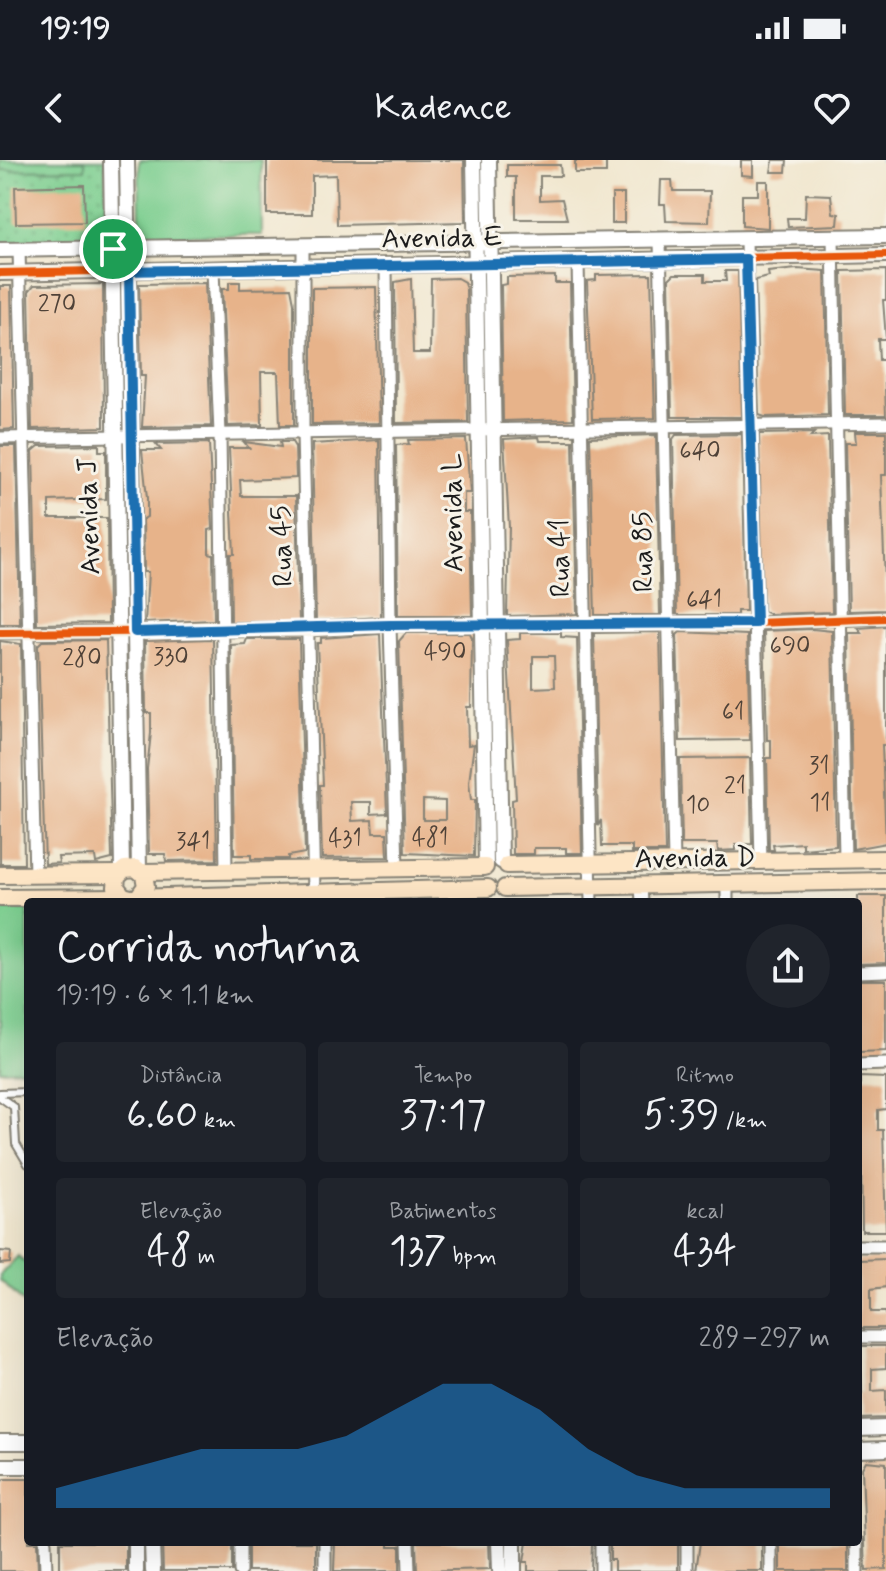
<!DOCTYPE html>
<html lang="pt">
<head>
<meta charset="utf-8">
<style>
	body { margin:0; font-family:Mynerve,sans-serif; background:#20242c; color:#f1f3f6; height:100vh; display:flex; flex-direction:column; font-size:30px; white-space:nowrap }
	* { box-sizing:border-box; margin:0 }
	p { font-size:26px; color:#9ea1a6 }
	.icon { flex:none; width:44px; height:44px; fill:none; stroke:currentColor; stroke-width:2; stroke-linecap:round; stroke-linejoin:round }
	.map { position:relative; flex:1; overflow:hidden }
	.sheet { position:absolute; left:24px; top:738px; width:838px; height:648px; display:flex; flex-direction:column; background:#171b24; border-radius:8px; box-shadow:0 8px 32px #0002 }
	.sheet>* { flex:none }
	.pin { position:absolute; display:grid; place-items:center; width:68px; height:68px; color:#fff; margin:-34px; border:4px solid #fff; border-radius:50%; box-shadow:0 2px 8px #0007 }
	.round { display:grid; place-items:center; flex:none; width:84px; height:84px; border-radius:42px; background:#20242c }
	.headline { display:flex; align-items:center; justify-content:space-between; height:136px; padding:0 32px }
	h1 { font-size:44px; font-weight:600; line-height:60px }
	.stats { display:grid; grid-template-columns:repeat(3,1fr); gap:12px; height:136px; padding:8px 32px }
	.stats div { display:grid; align-content:center; border-radius:8px; background:#20242c; text-align:center }
	.stats b { font-size:40px; font-weight:600 }
	.stats small { font-size:22px; font-weight:400 }
	.stats p { font-size:22px }
	.chart { height:224px; padding:16px 32px }
	.chart p { display:flex; justify-content:space-between }
	.chart svg { width:100%; height:144px; margin-top:8px; fill:#1f6fb2; opacity:.7 }
	.status { display:flex; justify-content:space-between; align-items:center; height:56px; padding:0 40px; background:#171b24; direction:ltr }
	.status svg { height:22px; fill:currentColor }
	header { display:flex; justify-content:space-between; align-items:center; height:104px; padding:0 32px; background:#171b24; font-size:36px; font-weight:600 }
	.map>svg:first-child { display:block }
	.grass { fill:url(#grass-dots); stroke:#4c7556; stroke-width:2 }
	.pitch { fill:#7cce8f; stroke:#4c7556; stroke-width:2 }
	.lines { fill:none; stroke-linecap:round; stroke-linejoin:round }
	.stream { stroke:#56a3cf; stroke-width:4 }
	.building { fill:#e7b38a; fill-rule:evenodd }
	.service-casing { stroke:#868276; stroke-width:10 }
	.minor-casing { stroke:#868276; stroke-width:15 }
	.tertiary-casing { stroke:#868276; stroke-width:18 }
	.secondary-casing { stroke:#868276; stroke-width:20 }
	.service { stroke:#fff; stroke-width:6 }
	.minor { stroke:#fff; stroke-width:11 }
	.tertiary { stroke:#fff; stroke-width:14 }
	.secondary { stroke:#fde5c5; stroke-width:16 }
	.cycleway-casing { stroke:#f7f3e8; stroke-width:13 }
	.cycleway { stroke:#e8590c; stroke-width:8 }
	.route-casing { stroke:#fff; stroke-width:16 }
	.route { stroke:#1f6fb2; stroke-width:10 }
	.labels { text-anchor:middle; dominant-baseline:central; stroke-width:6; stroke-linejoin:round; paint-order:stroke }
	.number-label { font-size:24px; fill:#4f4238 }
	.street-label { font-size:28px; fill:#1c1c1c; stroke:#f7f3e8 }
</style>
</head>
<body>
<div class="status"><b>19:19</b><svg viewBox="0 0 49 12"><path d="M0 12V9h3v3zM5 12V6h3v6zM10 12V3h3v9zM15 12V0h3v12zM26 1h20v11H26zM47 4h2v5h-2z"/></svg></div>
<header><svg class="icon" aria-label="back" viewBox="0 0 24 24"><path d="M15 5l-7 7 7 7"/></svg>Kadence<svg class="icon" aria-label="heart" viewBox="0 0 24 24"><path d="M12 20l-8-8c-3-5 5-10 8-4 3-6 11-1 8 4z"/></svg></header>
<div class="map">
<svg width="886" height="1411" viewBox="0 0 886 1411">
	<defs>
		<pattern id="grass-dots" width="8" height="8" patternUnits="userSpaceOnUse" patternTransform="scale(2)"><rect width="8" height="8" fill="#7cce8f"/><path d="M2 2h.1M6 6h.1" fill="none" stroke="#6bb07b" stroke-width="1.8" stroke-linecap="round"/></pattern>
	</defs>
	<rect width="100%" height="100%" fill="#f7f3e8"/>
	<filter id="ink" filterUnits="userSpaceOnUse"><feTurbulence type="fractalNoise" baseFrequency=".0125" numOctaves="2"/><feDisplacementMap in="SourceGraphic" scale="16" xChannelSelector="R" yChannelSelector="G"/><feConvolveMatrix kernelMatrix="1 2 1 2 8 2 1 2 1" color-interpolation-filters="sRGB"/></filter>
	<filter id="wash" filterUnits="userSpaceOnUse"><feTurbulence type="fractalNoise" baseFrequency=".006" numOctaves="4" result="noise"/><feDisplacementMap in="SourceGraphic" scale="32" xChannelSelector="R" yChannelSelector="G"/><feGaussianBlur stdDeviation="1.8" result="paint"/><feColorMatrix in="noise" values="0 0 0 0 0 0 0 0 0 0 0 0 0 0 0 0 0 1.4 0 .05"/><feComposite in="paint" operator="in"/></filter>
	<g filter="url(#wash)">
		<rect width="100%" height="100%" fill="#f1e7cf"/>
		<path class="grass" d="M 0,0 L 105,0 L 107,82 L 0,83 Z"/>
		<g class="pitch">
			<path d="M 0,0 L 85,0 L 85,9 L 0,10 Z"/>
			<path d="M 139,0 L 261,0 L 262,75 L 140,75 Z"/>
			<path d="M 0,749 L 28,749 L 28,909 L 0,910 Z"/>
			<path d="M 18,1096 L 28,1106 L 28,1147 L 0,1120 L 0,1115 Z"/>
		</g>
		<g class="lines">
			<path class="stream" d="M 882,0 L 886,2"/>
		</g>
		<g id="blocks">
			<g class="building">
				<path d="M 267,0 L 464,0 L 465,62 L 337,65 L 336,15 L 312,16 L 312,54 L 267,54 Z"/>
				<path d="M 606,0 L 606,13 L 575,13 L 575,1 Z"/>
				<path d="M 741,0 L 753,0 L 753,16 L 741,15 Z"/>
				<path d="M 773,0 L 787,0 L 786,12 L 771,12 Z"/>
				<path d="M 507,5 L 560,5 L 561,16 L 540,16 L 540,40 L 562,39 L 567,59 L 516,59 L 516,17 L 507,17 Z"/>
				<path d="M 661,20 L 672,20 L 673,31 L 710,31 L 709,62 L 666,61 L 665,44 L 660,44 Z"/>
				<path d="M 758,21 L 768,21 L 768,68 L 742,66 L 742,35 L 758,35 Z"/>
				<path d="M 84,25 L 85,62 L 16,63 L 15,27 Z"/>
				<rect x="612" y="34" width="12" height="29"/>
				<path d="M 806,34 L 831,35 L 833,53 L 839,54 L 838,65 L 788,67 L 787,58 L 805,58 Z"/>
				<path d="M 797,109 L 825,111 L 828,255 L 765,257 L 759,255 L 755,120 L 769,117 L 768,112 Z"/>
				<path d="M 886,110 L 886,140 L 883,140 L 886,179 L 878,179 L 879,200 L 884,200 L 886,255 L 845,255 L 842,111 Z"/>
				<path d="M 725,111 L 738,111 L 742,257 L 672,257 L 669,119 L 674,114 L 705,114 L 705,121 L 726,121 Z"/>
				<path d="M 651,114 L 655,258 L 592,259 L 587,121 L 596,120 L 596,115 Z"/>
				<path d="M 555,116 L 555,123 L 570,123 L 573,259 L 503,261 L 501,125 L 507,124 L 507,117 Z"/>
				<path d="M 457,118 L 464,122 L 466,129 L 468,262 L 396,263 L 395,122 L 411,119 L 413,193 L 430,193 L 431,119 Z"/>
				<path d="M 229,122 L 240,122 L 240,129 L 291,128 L 294,143 L 294,265 L 280,265 L 278,212 L 261,212 L 262,265 L 228,266 L 222,129 L 229,129 Z"/>
				<path d="M 205,123 L 211,266 L 142,267 L 145,216 L 141,216 L 139,124 Z"/>
				<path d="M 103,124 L 104,267 L 32,269 L 29,131 L 34,125 Z"/>
				<path d="M 0,126 L 11,126 L 14,269 L 0,270 Z"/>
				<path d="M 376,127 L 379,263 L 312,264 L 312,128 Z"/>
				<path d="M 855,272 L 886,272 L 886,315 L 881,315 L 886,450 L 849,451 L 845,283 L 856,283 Z"/>
				<path d="M 814,273 L 810,277 L 828,276 L 832,452 L 769,454 L 763,451 L 759,274 Z"/>
				<path d="M 742,274 L 746,451 L 737,451 L 737,455 L 677,455 L 673,279 L 676,275 Z"/>
				<path d="M 656,275 L 660,455 L 595,455 L 590,277 Z"/>
				<path d="M 539,277 L 540,281 L 573,281 L 577,454 L 507,456 L 509,367 L 504,279 Z"/>
				<path d="M 466,279 L 470,333 L 464,333 L 464,352 L 470,352 L 472,456 L 398,456 L 396,285 L 409,284 L 408,280 Z"/>
				<path d="M 379,280 L 381,457 L 316,461 L 312,284 Z"/>
				<path d="M 244,282 L 281,287 L 280,282 L 292,282 L 295,287 L 296,318 L 240,320 L 241,336 L 296,336 L 299,462 L 231,462 L 230,394 L 234,394 L 229,288 L 249,288 Z"/>
				<path d="M 209,283 L 213,369 L 209,370 L 209,393 L 213,394 L 214,460 L 145,463 L 148,412 L 144,412 L 143,359 L 147,357 L 147,338 L 142,290 L 161,290 L 156,284 Z"/>
				<path d="M 99,285 L 99,291 L 106,291 L 106,339 L 49,341 L 49,358 L 107,358 L 108,463 L 37,464 L 33,291 L 39,286 Z"/>
				<path d="M 0,286 L 16,286 L 20,464 L 0,464 Z"/>
				<path d="M 886,466 L 886,585 L 882,585 L 886,683 L 853,689 L 849,473 L 862,473 L 858,468 Z"/>
				<path d="M 812,469 L 832,471 L 836,686 L 803,689 L 803,683 L 773,685 L 774,690 L 769,690 L 767,598 L 771,598 L 771,580 L 767,580 L 764,471 Z"/>
				<path d="M 660,472 L 665,692 L 632,692 L 632,686 L 602,686 L 601,660 L 598,666 L 594,473 Z"/>
				<path d="M 680,472 L 747,475 L 750,580 L 680,581 L 677,475 Z"/>
				<path d="M 406,473 L 470,473 L 472,478 L 471,547 L 467,547 L 468,585 L 474,584 L 469,622 L 471,640 L 475,640 L 474,696 L 405,693 L 399,481 ZM 423,640 L 445,641 L 445,660 L 423,660 Z"/>
				<path d="M 520,473 L 561,473 L 561,477 L 577,478 L 582,693 L 566,693 L 566,688 L 534,688 L 534,694 L 513,694 L 512,640 L 516,639 L 507,480 L 520,479 ZM 533,496 L 554,496 L 555,527 L 533,528 Z"/>
				<path d="M 380,474 L 387,653 L 371,654 L 371,642 L 351,642 L 352,661 L 372,660 L 373,673 L 387,673 L 388,697 L 322,698 L 320,625 L 323,625 L 317,483 L 321,483 L 321,478 Z"/>
				<path d="M 213,479 L 217,700 L 166,701 L 165,694 L 149,694 L 147,609 L 151,573 L 151,553 L 146,553 L 145,481 Z"/>
				<path d="M 247,479 L 299,479 L 305,693 L 288,696 L 288,699 L 251,699 L 251,695 L 234,695 L 231,485 L 245,484 Z"/>
				<path d="M 106,480 L 112,699 L 96,703 L 95,696 L 58,697 L 59,703 L 45,704 L 38,485 L 42,481 Z"/>
				<path d="M 0,481 L 21,484 L 24,704 L 0,704 Z"/>
				<path d="M 750,598 L 752,684 L 736,685 L 736,690 L 718,691 L 717,684 L 682,684 L 680,599 Z"/>
				<path d="M 858,736 L 886,736 L 886,803 L 858,804 Z"/>
				<path d="M 858,820 L 886,820 L 886,891 L 858,892 Z"/>
				<path d="M 860,917 L 886,918 L 886,949 L 878,950 L 878,970 L 883,970 L 886,1071 L 862,1071 Z"/>
				<path d="M 0,1091 L 11,1092 L 10,1103 L 0,1104 Z"/>
				<path d="M 886,1099 L 886,1127 L 871,1129 L 871,1152 L 886,1152 L 886,1168 L 858,1168 L 858,1100 Z"/>
				<path d="M 860,1186 L 886,1186 L 886,1208 L 872,1209 L 872,1231 L 886,1230 L 886,1258 L 858,1259 L 858,1234 L 862,1233 Z"/>
				<path d="M 866,1301 L 886,1303 L 886,1409 L 866,1410 L 862,1308 Z"/>
				<path d="M 4,1319 L 28,1319 L 28,1382 L 37,1382 L 38,1411 L 0,1411 L 0,1323 Z"/>
				<rect x="60" y="1382" width="66" height="29"/>
				<path d="M 162,1382 L 232,1382 L 232,1411 L 163,1411 Z"/>
				<rect x="248" y="1382" width="68" height="29"/>
				<path d="M 335,1382 L 389,1382 L 389,1386 L 400,1386 L 400,1411 L 334,1411 Z"/>
				<path d="M 416,1382 L 489,1382 L 490,1409 L 417,1411 Z"/>
				<path d="M 527,1382 L 592,1382 L 591,1411 L 528,1411 L 528,1402 L 524,1402 Z"/>
				<path d="M 610,1382 L 678,1382 L 678,1411 L 614,1411 L 614,1400 L 610,1400 Z"/>
				<path d="M 700,1382 L 762,1382 L 762,1411 L 696,1411 Z"/>
				<rect x="780" y="1382" width="68" height="29"/>
			</g>
		</g>
	</g>
	<g filter="url(#ink)">
		<use href="#blocks" fill-opacity="0" stroke="#868276" stroke-width="2"/>
		<g class="lines">
			<g class="service-casing">
				<g id="service">
					<path d="M 0,933 L 28,932"/>
					<path d="M 0,937 L 14,947 L 16,984 L 28,1004"/>
				</g>
			</g>
			<g class="minor-casing">
				<g id="minor">
					<path d="M 833,78 L 845,700"/>
					<path d="M 660,81 L 674,703"/>
					<path d="M 746,81 L 761,702"/>
					<path d="M 303,86 L 303,274 L 314,731"/>
					<path d="M 19,90 L 35,715"/>
					<path d="M 578,102 L 591,742"/>
					<path d="M 386,106 L 390,465 L 397,708"/>
					<path d="M 213,110 L 220,274 L 226,711"/>
					<path d="M 0,278 L 886,263"/>
					<path d="M 0,473 L 309,470 L 390,465 L 756,463 L 886,458"/>
					<path d="M 727,724 L 727,742"/>
					<path d="M 641,726 L 642,742"/>
					<path d="M 858,812 L 886,811"/>
					<path d="M 858,905 L 886,904"/>
					<path d="M 858,1086 L 886,1086"/>
					<path d="M 858,1177 L 886,1177"/>
					<path d="M 45,1382 L 46,1411"/>
					<path d="M 240,1382 L 240,1411"/>
					<path d="M 325,1382 L 325,1411"/>
					<path d="M 408,1382 L 409,1411"/>
					<path d="M 687,1382 L 687,1411"/>
					<path d="M 771,1382 L 771,1411"/>
					<path d="M 857,1382 L 857,1411"/>
					<path d="M 601,1411 L 601,1382"/>
				</g>
			</g>
			<g class="tertiary-casing">
				<g id="tertiary">
					<path d="M 111,0 L 122,710"/>
					<path d="M 127,0 L 139,710"/>
					<path d="M 474,0 L 486,705"/>
					<path d="M 489,0 L 501,701"/>
					<path d="M 0,90 L 886,76"/>
					<path d="M 0,113 L 886,95"/>
					<path d="M 858,1269 L 886,1268"/>
					<path d="M 0,1282 L 28,1282"/>
					<path d="M 858,1290 L 886,1289"/>
					<path d="M 0,1306 L 28,1306"/>
					<path d="M 136,1382 L 136,1411"/>
					<path d="M 152,1382 L 153,1411"/>
					<path d="M 499,1382 L 500,1411"/>
					<path d="M 514,1382 L 514,1411"/>
				</g>
			</g>
			<g class="secondary-casing">
				<g id="secondary">
					<path d="M 507,705 L 886,699"/>
					<path d="M 142,712 L 485,707"/>
					<path d="M 0,715 L 118,714"/>
					<path d="M 505,728 L 886,721"/>
					<path d="M 138,737 L 146,726 L 144,715 L 136,708 L 125,709 L 117,716 L 116,727 L 123,736 L 131,738 L 488,728"/>
					<path d="M 0,738 L 124,737"/>
				</g>
			</g>
			<use href="#service" class="service"/>
			<use href="#minor" class="minor"/>
			<use href="#tertiary" class="tertiary"/>
			<use href="#secondary" class="secondary"/>
			<g class="cycleway-casing">
				<g id="cycleway">
					<path d="M 0,113 L 886,95"/>
					<path d="M 0,473 L 309,470 L 390,465 L 756,463 L 886,458"/>
				</g>
			</g>
			<use href="#cycleway" class="cycleway"/>
		</g>
	</g>
	<g class="lines" filter="url(#ink)">
		<g class="route-casing">
			<path id="route" d="M 113,89 L 129,89 L 129,111 L 135,472 L 390,465 L 756,463 L 746,99 C 541,104 335,108 129,111 L 114,112 L 113,89"/>
		</g>
		<use href="#route" class="route"/>
	</g>
	<g class="labels">
		<g class="number-label">
			<text x="57" y="144">270</text>
			<text x="700" y="291">640</text>
			<text x="704" y="440">641</text>
			<text x="790" y="486">690</text>
			<text x="445" y="492">490</text>
			<text x="171" y="497">330</text>
			<text x="82" y="498">280</text>
			<text x="733" y="552">61</text>
			<text x="819" y="606">31</text>
			<text x="735" y="626">21</text>
			<text x="820" y="643">11</text>
			<text x="698" y="645">10</text>
			<text x="430" y="678">481</text>
			<text x="345" y="679">431</text>
			<text x="193" y="682">341</text>
		</g>
		<g class="street-label">
			<text transform="translate(442 79) rotate(-1)">Avenida E</text>
			<text transform="translate(454 353) rotate(-91)">Avenida L</text>
			<text transform="translate(90 356) rotate(-92)">Avenida J</text>
			<text transform="translate(283 386) rotate(-92)">Rua 45</text>
			<text transform="translate(644 392) rotate(-91)">Rua 85</text>
			<text transform="translate(561 398) rotate(-91)">Rua 41</text>
			<text transform="translate(695 699) rotate(-1)">Avenida D</text>
		</g>
	</g>
</svg>
<div class="pin" style="left:113px;top:89px;background:#1e9e55"><svg class="icon" aria-label="arrive" viewBox="0 0 24 24"><path d="M6 21V4h12l-3 4 3 4H6"/></svg></div>
<section class="sheet">
<div class="headline"><div><h1>Corrida noturna</h1><p>19:19 · 6 × 1.1 km</p></div><a class="round"><svg class="icon" aria-label="share" viewBox="0 0 24 24"><path d="M12 15V3M7 8l5-5 5 5M5 13v7h14v-7"/></svg></a></div>
<div class="stats">
<div><p>Distância</p><b>6.60<small> km</small></b></div>
<div><p>Tempo</p><b>37:17</b></div>
<div><p>Ritmo</p><b>5:39<small> /km</small></b></div>
</div>
<div class="stats">
<div><p>Elevação</p><b>48<small> m</small></b></div>
<div><p>Batimentos</p><b>137<small> bpm</small></b></div>
<div><p>kcal</p><b>434</b></div>
</div>
<div class="chart"><p><span>Elevação</span>289–297 m</p>
<svg viewBox="0 0 160 44" preserveAspectRatio="none"><path d="M0 44V38L10 34L20 30L30 26L40 26L50 26L60 22L70 14L80 6L90 6L100 14L110 26L120 34L130 38L140 38L150 38L160 38V44z"/></svg>
</div>
</section>
</div>
</body>
</html>
